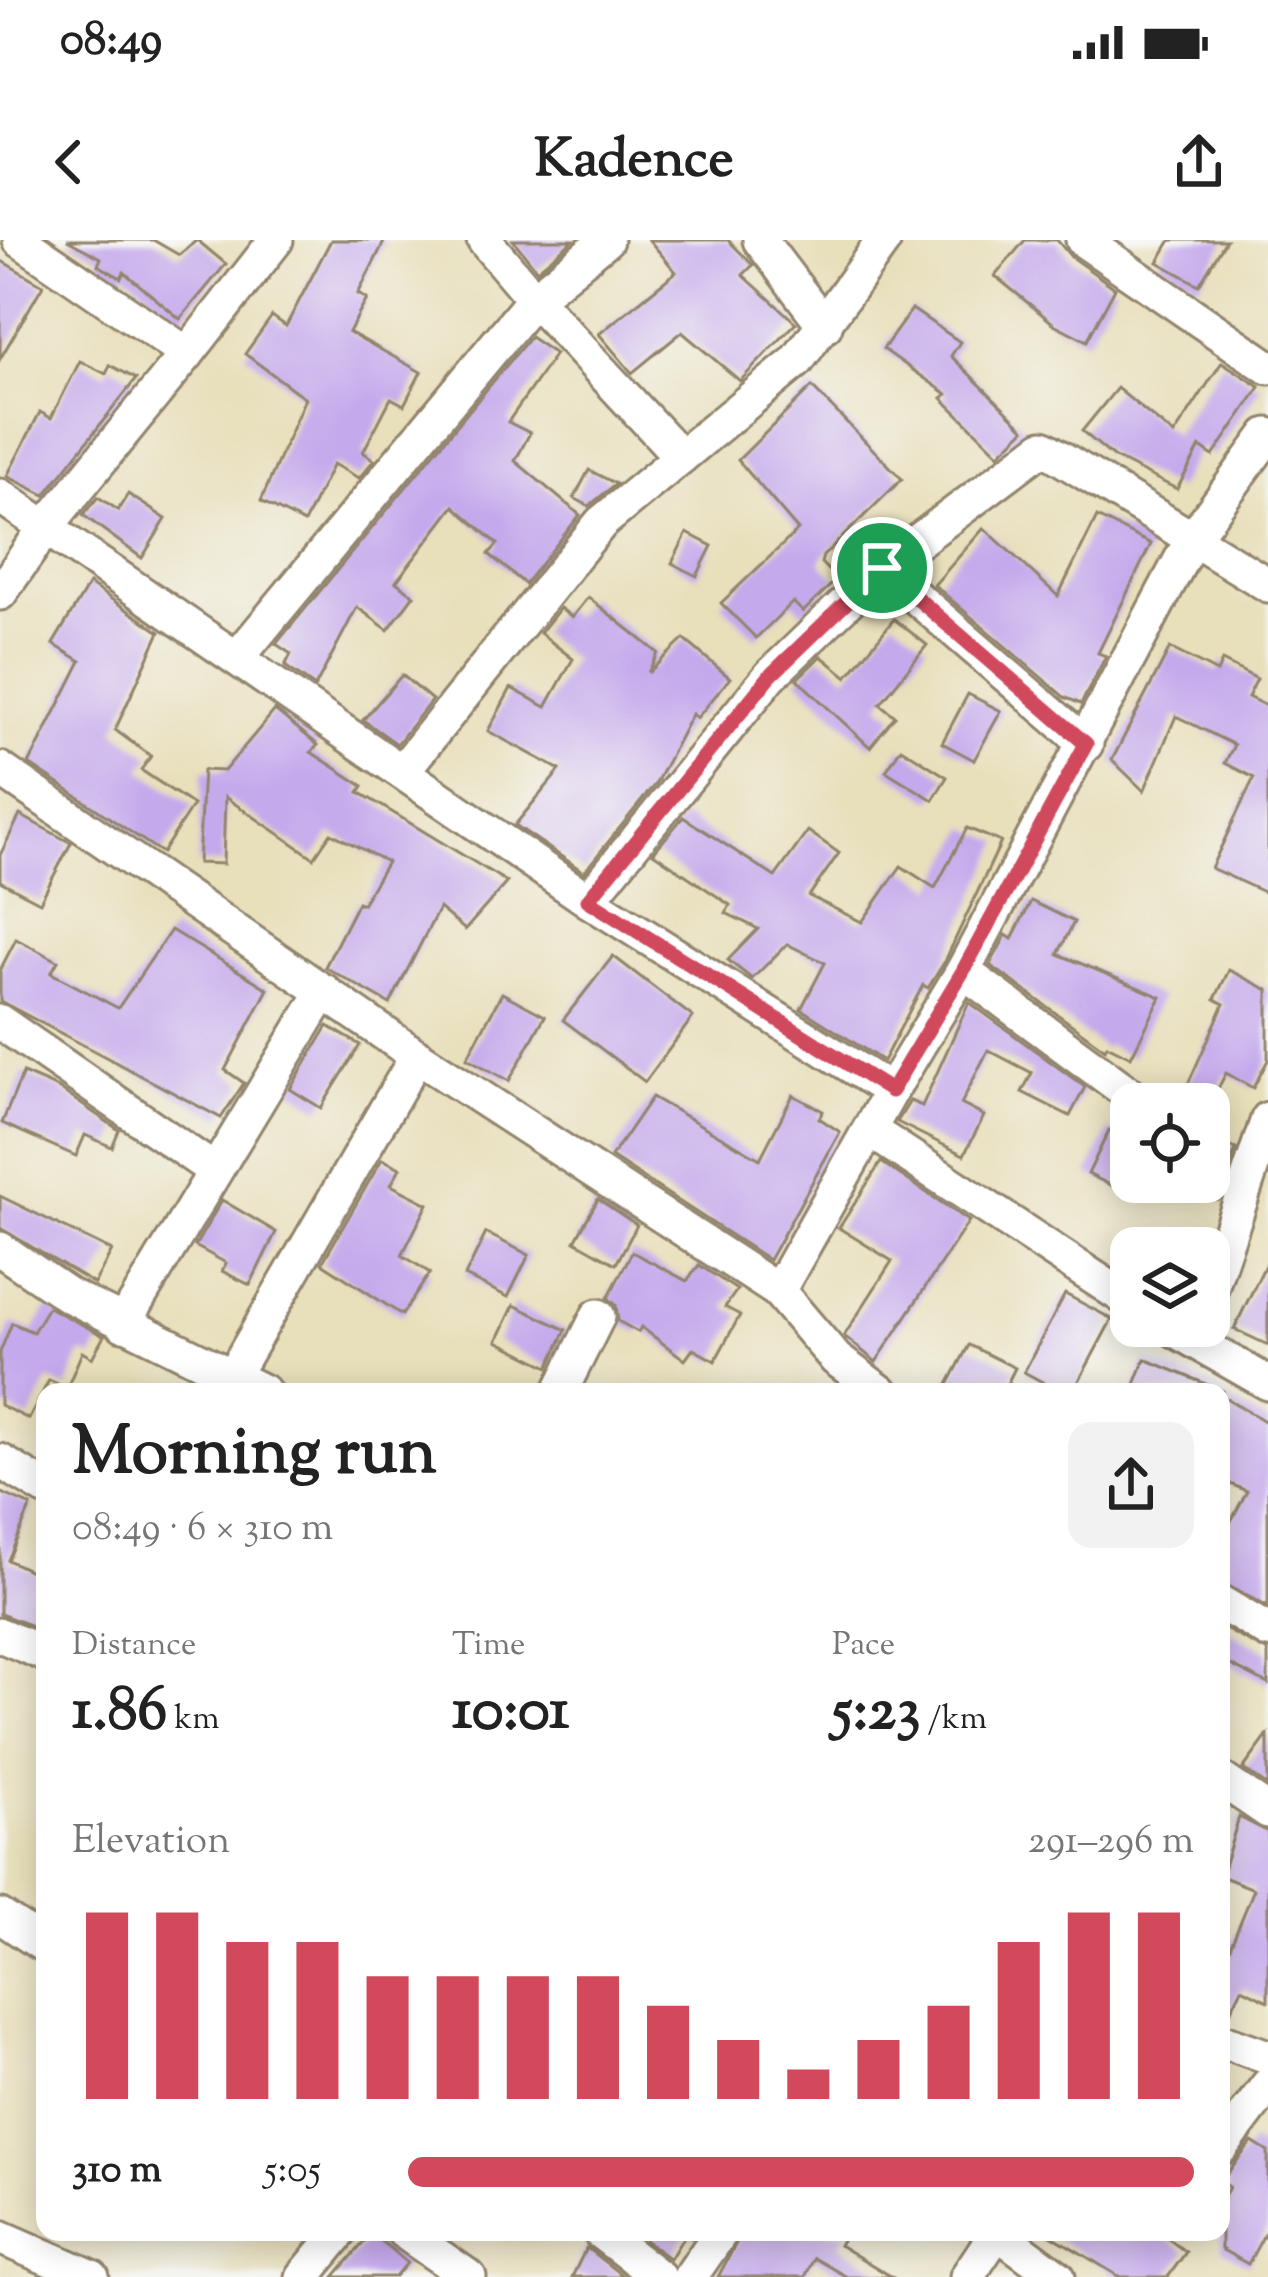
<!DOCTYPE html>
<html lang="en">
<head>
<meta charset="utf-8">
<style>
	body { margin:0; font-family:"Sorts Mill Goudy",serif; background:#f2f2f2; color:#222; height:100vh; display:flex; flex-direction:column; font-size:45px; white-space:nowrap }
	* { box-sizing:border-box; margin:0 }
	p { font-size:39px; color:#767676 }
	.icon { flex:none; width:66px; height:66px; fill:none; stroke:currentColor; stroke-width:2; stroke-linecap:round; stroke-linejoin:round }
	.map { position:relative; flex:1; overflow:hidden }
	.details { position:absolute; left:36px; top:1143px; width:1194px; height:858px; display:flex; flex-direction:column; background:#fff; border-radius:24px; box-shadow:0 6px 30px #0003 }
	.details>* { flex:none }
	.buttons { position:absolute; left:1110px; top:843px; display:grid; gap:24px }
	.buttons a { display:grid; place-items:center; width:120px; height:120px; border-radius:24px; background:#fff; box-shadow:0 6px 30px #0003; font-size:60px }
	.pin { position:absolute; display:grid; place-items:center; width:102px; height:102px; color:#fff; margin:-51px; border:6px solid #fff; border-radius:50%; box-shadow:0 3px 12px #0007 }
	.round { display:grid; place-items:center; flex:none; width:126px; height:126px; border-radius:24px; background:#f2f2f2 }
	.summary { display:flex; align-items:center; justify-content:space-between; height:204px; padding:0 36px }
	h1 { font-size:66px; font-weight:700; line-height:90px }
	.metrics { display:grid; grid-template-columns:repeat(3,1fr); gap:18px; height:204px; padding:12px 36px }
	.metrics div { display:grid; align-content:center }
	.metrics b { font-size:60px; font-weight:700 }
	.metrics small { font-size:33px; font-weight:400 }
	.metrics p { font-size:33px }
	.chart { height:336px; padding:24px 36px }
	.chart p { display:flex; justify-content:space-between }
	.chart svg { width:100%; height:216px; margin-top:12px; stroke:#d1495b; stroke-width:6 }
	ul { padding:0 36px; list-style:none; font-size:39px }
	li { display:grid; grid-template-columns:192px 144px 1fr; align-items:center; height:90px }
	li i { height:30px; border-radius:15px; background:#d1495b }
	.status { display:flex; justify-content:space-between; align-items:center; height:84px; padding:0 60px; background:#fff; direction:ltr }
	.status svg { height:33px; fill:currentColor }
	header { display:flex; justify-content:space-between; align-items:center; height:156px; padding:0 36px; background:#fff; font-size:54px; font-weight:700 }
	.map>svg:first-child { display:block }
	.building { fill:#c4a9ec }
	.lines { fill:none; stroke-linecap:round; stroke-linejoin:round }
	.minor-casing { stroke:#92846c; stroke-width:39 }
	.minor { stroke:#fff; stroke-width:33 }
	.route-casing { stroke:#fff; stroke-width:24 }
	.route { stroke:#d1495b; stroke-width:15 }
</style>
</head>
<body>
<div class="status"><b>08:49</b><svg viewBox="0 0 49 12"><path d="M0 12V9h3v3zM5 12V6h3v6zM10 12V3h3v9zM15 12V0h3v12zM26 1h20v11H26zM47 4h2v5h-2z"/></svg></div>
<header><svg class="icon" aria-label="back" viewBox="0 0 24 24"><path d="M15 5l-7 7 7 7"/></svg>Kadence<svg class="icon" aria-label="share" viewBox="0 0 24 24"><path d="M12 15V3M7 8l5-5 5 5M5 13v7h14v-7"/></svg></header>
<div class="map">
<svg width="1268" height="2037" viewBox="0 0 1268 2037">
	<rect width="100%" height="100%" fill="#f6f6f2"/>
	<filter id="ink" filterUnits="userSpaceOnUse"><feTurbulence type="fractalNoise" baseFrequency=".00833" numOctaves="2"/><feDisplacementMap in="SourceGraphic" scale="24" xChannelSelector="R" yChannelSelector="G"/><feConvolveMatrix kernelMatrix="1 2 1 2 8 2 1 2 1" color-interpolation-filters="sRGB"/></filter>
	<filter id="wash" filterUnits="userSpaceOnUse"><feTurbulence type="fractalNoise" baseFrequency=".004" numOctaves="4" result="noise"/><feDisplacementMap in="SourceGraphic" scale="48" xChannelSelector="R" yChannelSelector="G"/><feGaussianBlur stdDeviation="2.7" result="paint"/><feColorMatrix in="noise" values="0 0 0 0 0 0 0 0 0 0 0 0 0 0 0 0 0 1.4 0 .05"/><feComposite in="paint" operator="in"/></filter>
	<g filter="url(#wash)">
		<rect width="100%" height="100%" fill="#e8dfbb"/>
		<g id="blocks">
			<g class="building">
				<path d="M 67,0 L 153,0 L 179,15 L 197,0 L 226,24 L 180,79 L 124,32 L 121,38 L 98,25 L 101,18 Z"/>
				<path d="M 331,0 L 385,0 L 358,54 L 367,59 L 349,92 L 421,132 L 404,165 L 391,158 L 363,212 L 374,220 L 359,238 L 333,224 L 304,283 L 261,261 L 305,158 L 245,114 L 272,76 L 286,86 Z"/>
				<path d="M 513,0 L 573,0 L 537,30 Z"/>
				<path d="M 649,0 L 728,0 L 753,25 L 743,35 L 796,83 L 740,141 L 682,92 L 632,133 L 599,94 L 676,32 Z"/>
				<path d="M 1025,0 L 1057,0 L 1071,17 L 1115,48 L 1087,101 L 1054,84 L 995,36 Z"/>
				<path d="M 1171,0 L 1226,0 L 1199,45 L 1158,22 Z"/>
				<path d="M 0,20 L 43,45 L 0,119 Z"/>
				<path d="M 912,69 L 960,102 L 951,116 L 1025,189 L 999,214 L 942,158 L 947,154 L 883,109 Z"/>
				<path d="M 530,97 L 555,114 L 508,182 L 530,193 L 515,221 L 580,275 L 525,344 L 489,314 L 498,304 L 454,266 L 396,342 L 414,355 L 388,390 L 357,367 L 315,447 L 285,426 L 291,414 L 276,404 Z"/>
				<path d="M 80,121 L 106,134 L 110,125 L 136,139 L 45,255 L 7,236 L 40,172 L 51,178 Z"/>
				<path d="M 1222,122 L 1260,147 L 1213,216 L 1200,207 L 1177,249 L 1113,217 L 1082,191 L 1117,148 L 1174,195 Z"/>
				<path d="M 812,147 L 902,239 L 823,316 L 821,323 L 837,339 L 803,372 L 793,362 L 756,398 L 721,363 L 798,290 L 738,220 Z"/>
				<path d="M 589,230 L 616,244 L 589,266 L 574,258 Z"/>
				<path d="M 128,254 L 166,279 L 142,318 L 83,275 L 98,257 L 118,270 Z"/>
				<path d="M 1097,277 L 1151,304 L 1098,413 L 1106,416 L 1081,464 L 1064,457 L 934,345 L 984,288 L 1058,356 Z"/>
				<path d="M 687,293 L 712,306 L 697,336 L 672,323 Z"/>
				<path d="M 89,344 L 160,392 L 115,490 L 151,516 L 141,530 L 193,565 L 162,613 L 29,524 L 81,421 L 53,404 Z"/>
				<path d="M 588,357 L 658,413 L 648,433 L 684,399 L 730,438 L 697,478 L 692,474 L 656,543 L 584,632 L 515,585 L 560,530 L 488,491 L 511,448 L 546,467 L 573,419 L 540,393 L 560,368 L 572,377 Z"/>
				<path d="M 894,379 L 927,405 L 880,464 L 895,476 L 870,507 L 797,439 L 821,416 L 847,437 Z"/>
				<path d="M 1170,408 L 1217,432 L 1222,421 L 1257,439 L 1248,457 L 1268,467 L 1268,654 L 1211,628 L 1254,538 L 1225,523 L 1234,505 L 1176,476 L 1144,551 L 1112,520 Z"/>
				<path d="M 402,435 L 432,460 L 397,504 L 363,480 Z"/>
				<path d="M 968,454 L 1001,471 L 974,520 L 942,503 Z"/>
				<path d="M 275,470 L 318,505 L 311,512 L 363,546 L 359,552 L 507,642 L 465,690 L 439,668 L 390,764 L 325,727 L 358,662 L 362,664 L 387,622 L 331,593 L 314,618 L 225,557 L 223,624 L 198,623 L 203,530 L 224,531 Z"/>
				<path d="M 901,508 L 947,537 L 933,560 L 886,531 Z"/>
				<path d="M 20,575 L 71,603 L 40,662 L 0,641 L 0,615 Z"/>
				<path d="M 683,577 L 775,637 L 808,591 L 839,613 L 809,656 L 862,682 L 901,626 L 935,648 L 967,588 L 1001,602 L 945,721 L 928,748 L 923,745 L 883,821 L 801,769 L 825,723 L 787,704 L 752,739 L 728,720 L 758,689 L 726,673 L 730,665 L 653,613 Z"/>
				<path d="M 1031,661 L 1074,682 L 1058,714 L 1161,757 L 1131,817 L 1107,805 L 1105,809 L 990,725 L 1006,695 L 1012,699 Z"/>
				<path d="M 171,690 L 268,749 L 225,830 L 244,843 L 221,878 L 0,761 L 0,730 L 16,699 L 58,721 L 51,733 L 118,768 Z"/>
				<path d="M 613,716 L 693,777 L 645,842 L 563,780 Z"/>
				<path d="M 1229,730 L 1268,750 L 1268,820 L 1253,848 L 1226,833 L 1210,864 L 1179,864 L 1224,764 L 1215,759 Z"/>
				<path d="M 502,753 L 545,776 L 509,841 L 467,818 Z"/>
				<path d="M 969,762 L 1085,847 L 1070,876 L 1022,852 L 1032,833 L 988,810 L 961,864 L 984,876 L 964,915 L 897,882 L 910,861 L 922,866 Z"/>
				<path d="M 328,786 L 360,805 L 321,868 L 290,849 Z"/>
				<path d="M 23,833 L 58,848 L 119,890 L 112,907 L 85,895 L 76,916 L 2,883 Z"/>
				<path d="M 793,855 L 823,871 L 819,878 L 840,892 L 769,1020 L 611,917 L 652,857 L 760,919 Z"/>
				<path d="M 1109,890 L 1131,901 L 1131,955 L 1088,934 Z"/>
				<path d="M 1209,897 L 1236,909 L 1218,960 L 1209,956 Z"/>
				<path d="M 382,919 L 400,928 L 391,945 L 428,964 L 402,1015 L 430,1033 L 402,1075 L 322,1023 Z"/>
				<path d="M 881,922 L 969,981 L 876,1122 L 844,1096 L 892,1021 L 839,988 Z"/>
				<path d="M 0,956 L 112,1011 L 94,1044 L 0,988 Z"/>
				<path d="M 598,959 L 637,985 L 616,1024 L 575,1001 Z"/>
				<path d="M 222,960 L 276,992 L 250,1045 L 222,1031 L 226,1023 L 195,1006 Z"/>
				<path d="M 486,993 L 529,1015 L 508,1057 L 465,1036 Z"/>
				<path d="M 632,1012 L 687,1041 L 699,1025 L 737,1050 L 725,1067 L 740,1075 L 715,1121 L 693,1109 L 685,1120 L 641,1087 L 638,1092 L 618,1081 L 616,1065 L 608,1058 Z"/>
				<path d="M 1268,1019 L 1268,1105 L 1234,1089 Z"/>
				<path d="M 1065,1054 L 1112,1079 L 1073,1152 L 1061,1152 L 1024,1132 Z"/>
				<path d="M 514,1065 L 566,1090 L 549,1127 L 497,1101 Z"/>
				<path d="M 48,1067 L 104,1096 L 92,1118 L 82,1112 L 67,1148 L 49,1140 L 29,1179 L 0,1165 L 0,1112 L 12,1083 L 33,1092 Z"/>
				<path d="M 969,1105 L 1015,1128 L 1003,1152 L 944,1152 Z"/>
				<path d="M 1145,1119 L 1223,1151 L 1223,1152 L 1132,1152 Z"/>
				<path d="M 1221,1155 L 1268,1183 L 1268,1367 L 1221,1342 L 1221,1300 L 1247,1251 L 1221,1240 Z"/>
				<path d="M 0,1252 L 31,1266 L 8,1320 L 45,1338 L 45,1391 L 0,1374 Z"/>
				<path d="M 1221,1387 L 1268,1412 L 1268,1444 L 1221,1420 Z"/>
				<path d="M 1268,1495 L 1268,1546 L 1243,1529 Z"/>
				<path d="M 1239,1577 L 1268,1592 L 1268,1761 L 1242,1748 L 1226,1780 L 1221,1779 L 1221,1709 L 1228,1712 L 1254,1649 L 1221,1636 Z"/>
				<path d="M 1252,1902 L 1268,1912 L 1268,1987 L 1248,2024 L 1221,2009 L 1221,1962 L 1229,1947 L 1221,1941 Z"/>
				<path d="M 649,1992 L 695,1992 L 691,1998 L 685,1994 L 670,2019 L 644,2000 Z"/>
				<path d="M 742,1992 L 847,1992 L 839,2005 L 892,2037 L 847,2037 L 814,2018 L 805,2037 L 718,2037 Z"/>
				<path d="M 1046,1992 L 1159,1992 L 1186,2012 L 1168,2037 L 1120,2037 Z"/>
				<path d="M 372,1993 L 407,2023 L 395,2037 L 334,2037 Z"/>
				<path d="M 586,2008 L 587,2008 L 624,2037 L 572,2037 Z"/>
			</g>
		</g>
	</g>
	<g filter="url(#ink)">
		<use href="#blocks" fill-opacity="0" stroke="#92846c" stroke-width="3"/>
		<g class="lines">
			<g class="minor-casing">
				<g id="minor">
					<path d="M 606,0 L 534,59 L 681,217"/>
					<path d="M 760,0 L 825,86"/>
					<path d="M 1083,0 L 1268,127"/>
					<path d="M 187,114 L 276,0"/>
					<path d="M 0,256 L 588,660 L 891,851 L 778,1051"/>
					<path d="M 882,328 L 1086,504"/>
					<path d="M 0,353 L 46,287 L 187,114 L 20,0"/>
					<path d="M 238,417 L 534,59 L 484,0"/>
					<path d="M 0,529 L 417,816 L 778,1051 L 836,1119 L 881,1152"/>
					<path d="M 404,529 L 601,283 L 797,121 L 884,0"/>
					<path d="M 588,660 L 770,436 L 882,328 L 1043,207 L 1268,345"/>
					<path d="M 963,731 L 1143,864"/>
					<path d="M 0,782 L 215,931"/>
					<path d="M 891,851 L 963,731 L 1192,299 L 1268,195"/>
					<path d="M 871,891 L 1131,1062"/>
					<path d="M 0,1009 L 68,1055 L 264,1152"/>
					<path d="M 1209,1054 L 1268,879"/>
					<path d="M 123,1084 L 324,751"/>
					<path d="M 1168,1086 L 1268,1143"/>
					<path d="M 223,1152 L 417,816"/>
					<path d="M 560,1152 L 598,1076"/>
					<path d="M 0,1221 L 45,1248"/>
					<path d="M 1221,1363 L 1268,1391"/>
					<path d="M 0,1395 L 45,1414"/>
					<path d="M 1221,1539 L 1268,1571"/>
					<path d="M 0,1676 L 45,1706"/>
					<path d="M 1221,1800 L 1268,1817"/>
					<path d="M 1221,1908 L 1268,1845"/>
					<path d="M 404,1992 L 469,2037"/>
					<path d="M 600,1992 L 659,2037"/>
					<path d="M 997,1992 L 1058,2037"/>
					<path d="M 0,1997 L 92,2037"/>
					<path d="M 303,2037 L 340,1992"/>
					<path d="M 690,2037 L 721,1992"/>
					<path d="M 967,2037 L 997,1992"/>
				</g>
			</g>
			<use href="#minor" class="minor"/>
		</g>
	</g>
	<g class="lines" filter="url(#ink)">
		<g class="route-casing">
			<path id="route" d="M 882,328 L 1086,504 L 963,731 L 891,851 L 588,660 L 770,436 Z"/>
		</g>
		<use href="#route" class="route"/>
	</g>
</svg>
<div class="buttons">
<a><svg class="icon" aria-label="locate" viewBox="0 0 24 24"><circle cx="12" cy="12" r="6"/><path d="M12 2v4M12 18v4M2 12h4M18 12h4"/></svg></a>
<a><svg class="icon" aria-label="layers" viewBox="0 0 24 24"><path d="M12 4l9 5-9 5-9-5zM3 14l9 5 9-5"/></svg></a>
</div>
<div class="pin" style="left:882px;top:328px;background:#1e9e55"><svg class="icon" aria-label="arrive" viewBox="0 0 24 24"><path d="M6 21V4h12l-3 4 3 4H6"/></svg></div>
<section class="details">
<div class="summary"><div><h1>Morning run</h1><p>08:49 · 6 × 310 m</p></div><a class="round"><svg class="icon" aria-label="share" viewBox="0 0 24 24"><path d="M12 15V3M7 8l5-5 5 5M5 13v7h14v-7"/></svg></a></div>
<div class="metrics">
<div><p>Distance</p><b>1.86<small> km</small></b></div>
<div><p>Time</p><b>10:01</b></div>
<div><p>Pace</p><b>5:23<small> /km</small></b></div>
</div>
<div class="chart"><p><span>Elevation</span>291–296 m</p>
<svg viewBox="0 0 160 44" preserveAspectRatio="none"><path d="M5 44V6M15 44V6M25 44V12M35 44V12M45 44V19M55 44V19M65 44V19M75 44V19M85 44V25M95 44V32M105 44V38M115 44V32M125 44V25M135 44V12M145 44V6M155 44V6"/></svg>
</div>
<ul>
<li><b>310 m</b>5:05<i style="width:100%"></i></li>
</ul>
</section>
</div>
</body>
</html>
